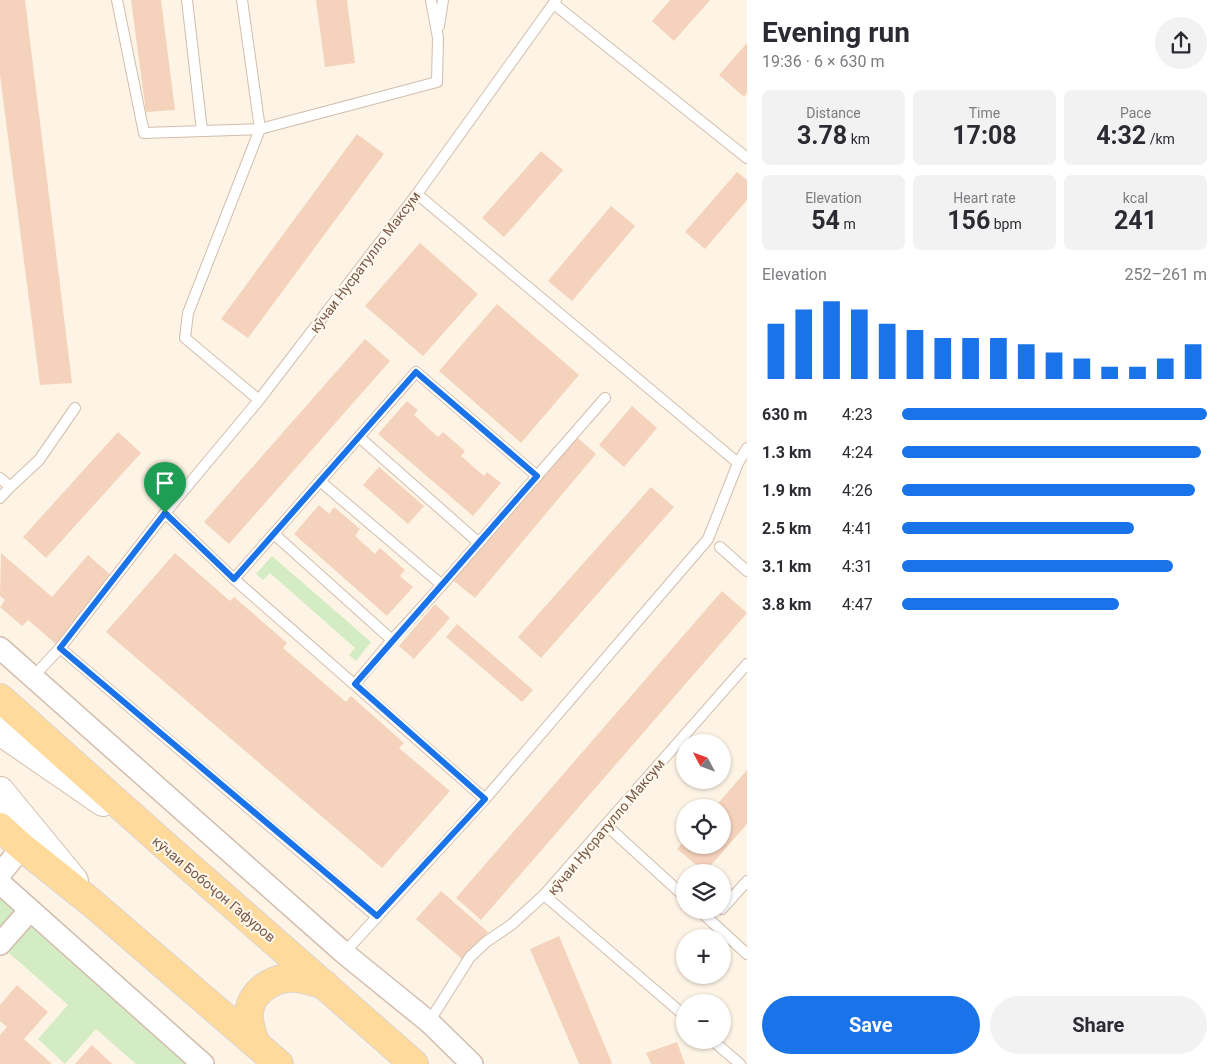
<!DOCTYPE html>
<html lang="en">
<head>
<meta charset="utf-8">
<style>
	body { margin:0; font-family:Roboto,sans-serif; background:#f2f2f3; color:#2b2b33; height:100vh; display:flex; flex-direction:column; font-size:19px; white-space:nowrap }
	* { box-sizing:border-box; margin:0 }
	p { font-size:16px; color:#7c7c81 }
	.icon { flex:none; width:28px; height:28px; fill:none; stroke:currentColor; stroke-width:2; stroke-linecap:round; stroke-linejoin:round }
	.map { position:relative; flex:1; overflow:hidden }
	.side { display:flex; flex-direction:column; background:#fff; width:475px }
	.side>* { flex:none }
	.needle { width:32px; rotate:311deg }
	.buttons { position:absolute; left:676px; top:734px; display:grid; gap:10px }
	.buttons a { display:grid; place-items:center; width:55px; height:55px; border-radius:50%; background:#fff; box-shadow:0 1px 4px #0004; font-size:25px }
	.pin { position:absolute; display:grid; place-items:center; width:42px; height:42px; color:#fff; margin:-51px -21px; border-radius:50% 50% 50% 0; rotate:-45deg; box-shadow:0 0 5px #0007 }
	.pin .icon { rotate:45deg }
	.round { display:grid; place-items:center; flex:none; width:52px; height:52px; border-radius:26px; background:#f2f2f3 }
	.summary { display:flex; align-items:center; justify-content:space-between; height:85px; padding:0 15px }
	h1 { font-size:28px; font-weight:700; line-height:38px }
	.stats { display:grid; grid-template-columns:repeat(3,1fr); gap:8px; height:85px; padding:5px 15px }
	.stats div { display:grid; align-content:center; border-radius:8px; background:#f2f2f3; text-align:center }
	.stats b { font-size:25px; font-weight:700 }
	.stats small { font-size:14px; font-weight:400 }
	.stats p { font-size:14px }
	.chart { height:140px; padding:10px 15px }
	.chart p { display:flex; justify-content:space-between }
	.chart svg { width:100%; height:90px; margin-top:5px; stroke:#1a73e8; stroke-width:6 }
	.primary-button { display:flex; gap:10px; margin-top:auto; padding:10px 15px }
	.primary-button a { flex:1; height:58px; border-radius:30px; background:#1a73e8; color:#fff; font-size:20px; font-weight:700; line-height:58px; text-align:center }
	.primary-button a+a { background:#f2f2f3; color:#2b2b33 }
	ul { padding:0 15px; list-style:none; font-size:16px }
	li { display:grid; grid-template-columns:80px 60px 1fr; align-items:center; height:38px }
	li i { height:12px; border-radius:6px; background:#1a73e8 }
	main { display:flex; flex:1; min-height:0 }
	.map>svg:first-child { display:block }
	.green { fill:#d3ecc3 }
	.building { fill:#f5d2bb }
	.lines { fill:none; stroke-linecap:round; stroke-linejoin:round }
	.lane-casing { stroke:#d2bdad; stroke-width:12 }
	.street-casing { stroke:#d2bdad; stroke-width:24 }
	.secondary-casing { stroke:#d5bdaa; stroke-width:30 }
	.primary-casing { stroke:#dcd4cf; stroke-width:30 }
	.lane { stroke:#fff; stroke-width:10 }
	.street { stroke:#fff; stroke-width:21 }
	.secondary { stroke:#fff; stroke-width:28 }
	.primary { stroke:#ffda9b; stroke-width:28 }
	.route-casing { stroke:#fff; stroke-width:10 }
	.route { stroke:#1a73e8; stroke-width:6 }
	.labels { text-anchor:middle; dominant-baseline:central; stroke-width:4; stroke-linejoin:round; paint-order:stroke }
	.street-label { font-size:14px; fill:#785948; stroke:#fff8ed }
</style>
</head>
<body>
<main>
<div class="map">
<svg width="747" height="1064" viewBox="0 0 747 1064">
	<rect width="100%" height="100%" fill="#fef4e5"/>
	<g class="green">
		<path d="M 272,556 L 371,642 L 356,661 L 349,655 L 355,648 L 270,573 L 263,580 L 256,574 Z"/>
		<path d="M 0,897 L 189,1064 L 136,1064 L 96,1029 L 65,1064 L 38,1039 L 68,1005 L 0,945 Z"/>
	</g>
	<g class="building">
		<path d="M 0,0 L 25,0 L 72,383 L 40,385 L 0,75 Z"/>
		<path d="M 131,0 L 161,0 L 175,110 L 146,112 Z"/>
		<path d="M 316,0 L 347,0 L 355,63 L 325,67 Z"/>
		<path d="M 670,0 L 710,0 L 674,41 L 652,21 Z"/>
		<path d="M 747,43 L 747,93 L 744,97 L 719,75 Z"/>
		<path d="M 357,134 L 384,154 L 248,338 L 221,319 Z"/>
		<path d="M 541,151 L 563,170 L 504,237 L 482,218 Z"/>
		<path d="M 737,172 L 747,180 L 747,200 L 705,249 L 685,232 Z"/>
		<path d="M 611,206 L 635,226 L 572,301 L 548,281 Z"/>
		<path d="M 420,243 L 478,294 L 423,356 L 365,306 Z"/>
		<path d="M 497,304 L 579,375 L 521,443 L 439,371 Z"/>
		<path d="M 365,339 L 390,361 L 229,544 L 204,522 Z"/>
		<path d="M 407,401 L 418,410 L 414,415 L 438,437 L 443,432 L 465,451 L 461,456 L 484,476 L 487,472 L 501,483 L 473,516 L 378,434 Z"/>
		<path d="M 632,406 L 657,428 L 624,467 L 599,445 Z"/>
		<path d="M 118,432 L 141,453 L 46,558 L 23,537 Z"/>
		<path d="M 571,432 L 596,454 L 475,598 L 449,577 Z"/>
		<path d="M 379,467 L 424,506 L 408,524 L 363,485 Z"/>
		<path d="M 651,487 L 674,507 L 541,658 L 518,637 Z"/>
		<path d="M 319,505 L 329,514 L 334,507 L 360,529 L 355,536 L 375,554 L 380,548 L 405,570 L 400,576 L 413,587 L 387,616 L 294,534 Z"/>
		<path d="M 1,553 L 52,597 L 88,555 L 114,578 L 56,644 L 28,620 L 22,626 L 0,607 L 5,600 L 0,596 Z"/>
		<path d="M 175,553 L 230,601 L 234,597 L 287,643 L 283,648 L 346,702 L 351,696 L 404,743 L 399,748 L 450,791 L 382,868 L 106,632 Z"/>
		<path d="M 722,591 L 747,613 L 481,920 L 456,898 Z"/>
		<path d="M 435,604 L 450,618 L 414,659 L 399,646 Z"/>
		<path d="M 457,624 L 533,690 L 522,702 L 446,637 Z"/>
		<path d="M 747,770 L 747,824 L 705,872 L 677,849 L 685,840 L 685,845 L 722,845 L 722,808 L 714,808 Z"/>
		<path d="M 441,891 L 488,932 L 463,960 L 416,919 Z"/>
		<path d="M 559,936 L 612,1063 L 610,1064 L 579,1064 L 530,949 Z"/>
		<path d="M 17,985 L 48,1012 L 24,1039 L 52,1064 L 0,1064 L 0,1035 L 7,1027 L 0,1021 L 0,1005 Z"/>
		<path d="M 677,1042 L 685,1064 L 651,1064 L 646,1053 Z"/>
		<path d="M 92,1045 L 110,1062 L 113,1064 L 75,1064 Z"/>
	</g>
	<g class="lines">
		<g class="lane-casing">
			<g id="lane">
				<path d="M 117,0 L 144,133 L 260,129 L 437,82 L 438,38 L 431,0"/>
				<path d="M 187,0 L 202,131"/>
				<path d="M 242,0 L 260,129 L 188,313 L 185,338 L 259,400"/>
				<path d="M 554,4 L 747,158"/>
				<path d="M 439,26 L 443,0"/>
				<path d="M 417,194 L 738,463"/>
				<path d="M 359,437 L 479,543"/>
				<path d="M 0,478 L 10,487 L 39,460 L 75,408"/>
				<path d="M 320,481 L 442,585 L 392,640 L 355,684"/>
				<path d="M 0,498 L 10,487"/>
				<path d="M 165,513 L 234,579 L 485,799"/>
				<path d="M 274,534 L 392,640"/>
				<path d="M 720,547 L 747,571"/>
				<path d="M 234,579 L 416,372 L 537,476"/>
				<path d="M 442,585 L 605,398"/>
				<path d="M 60,648 L 377,917"/>
				<path d="M 33,677 L 60,648 L 165,513 L 259,400 L 417,194 L 556,0"/>
				<path d="M 606,825 L 685,897"/>
				<path d="M 722,909 L 747,881"/>
				<path d="M 699,910 L 747,954"/>
				<path d="M 344,953 L 485,799 L 708,539 L 738,463 L 747,448"/>
				<path d="M 685,1016 L 544,895 L 747,664"/>
				<path d="M 429,1022 L 470,957 L 486,942 L 511,925 L 544,895"/>
				<path d="M 712,1040 L 740,1064"/>
			</g>
		</g>
		<g class="street-casing">
			<g id="street">
				<path d="M 0,648 L 344,953 L 429,1022 L 472,1064"/>
				<path d="M 0,874 L 22,847"/>
				<path d="M 0,883 L 203,1064"/>
				<path d="M 0,944 L 30,910"/>
			</g>
		</g>
		<g class="secondary-casing">
			<g id="secondary">
				<path d="M 0,731 L 103,802"/>
				<path d="M 0,791 L 74,881"/>
			</g>
		</g>
		<g class="primary-casing">
			<g id="primary">
				<path d="M 0,698 L 160,841 L 414,1064"/>
				<path d="M 0,827 L 22,847 L 92,903 L 279,1064"/>
				<path d="M 255,1043 C 253,1036 250,1028 249,1020 C 246,994 273,975 298,978 C 307,979 316,983 325,985"/>
			</g>
		</g>
		<use href="#lane" class="lane"/>
		<use href="#street" class="street"/>
		<use href="#secondary" class="secondary"/>
		<use href="#primary" class="primary"/>
	</g>
	<g class="lines">
		<g class="route-casing">
			<path id="route" d="M 416,372 L 537,476 L 355,684 L 485,799 L 377,916 L 60,648 L 165,513 L 234,579 Z"/>
		</g>
		<use href="#route" class="route"/>
	</g>
	<g class="labels">
		<g class="street-label">
			<text transform="translate(365 262) rotate(-53)">кӯчаи Нусратулло Максум</text>
			<text transform="translate(606 827) rotate(-50)">кӯчаи Нусратулло Максум</text>
			<text transform="translate(214 889) rotate(40)">кӯчаи Бобоҷон Гафуров</text>
		</g>
	</g>
</svg>
<div class="buttons">
<a><svg class="needle" viewBox="-14 -14 28 28"><path d="M0-13l5 13h-10z" fill="#e53935"/><path d="M0 13l5-13h-10z" fill="#7c7c81"/></svg></a>
<a><svg class="icon" aria-label="locate" viewBox="0 0 24 24"><circle cx="12" cy="12" r="6"/><path d="M12 2v4M12 18v4M2 12h4M18 12h4"/></svg></a>
<a><svg class="icon" aria-label="layers" viewBox="0 0 24 24"><path d="M12 4l9 5-9 5-9-5zM3 14l9 5 9-5"/></svg></a>
<a>+</a>
<a>−</a>
</div>
<div class="pin" style="left:165px;top:513px;background:#1e9e55"><svg class="icon" aria-label="arrive" viewBox="0 0 24 24"><path d="M6 21V4h12l-3 4 3 4H6"/></svg></div>
</div>
<section class="side">
<div class="summary"><div><h1>Evening run</h1><p>19:36 · 6 × 630 m</p></div><a class="round"><svg class="icon" aria-label="share" viewBox="0 0 24 24"><path d="M12 15V3M7 8l5-5 5 5M5 13v7h14v-7"/></svg></a></div>
<div class="stats">
<div><p>Distance</p><b>3.78<small> km</small></b></div>
<div><p>Time</p><b>17:08</b></div>
<div><p>Pace</p><b>4:32<small> /km</small></b></div>
</div>
<div class="stats">
<div><p>Elevation</p><b>54<small> m</small></b></div>
<div><p>Heart rate</p><b>156<small> bpm</small></b></div>
<div><p>kcal</p><b>241</b></div>
</div>
<div class="chart"><p><span>Elevation</span>252–261 m</p>
<svg viewBox="0 0 160 44" preserveAspectRatio="none"><path d="M5 44V17M15 44V10M25 44V6M35 44V10M45 44V17M55 44V20M65 44V24M75 44V24M85 44V24M95 44V27M105 44V31M115 44V34M125 44V38M135 44V38M145 44V34M155 44V27"/></svg>
</div>
<ul>
<li><b>630 m</b>4:23<i style="width:100%"></i></li>
<li><b>1.3 km</b>4:24<i style="width:98%"></i></li>
<li><b>1.9 km</b>4:26<i style="width:96%"></i></li>
<li><b>2.5 km</b>4:41<i style="width:76%"></i></li>
<li><b>3.1 km</b>4:31<i style="width:89%"></i></li>
<li><b>3.8 km</b>4:47<i style="width:71%"></i></li>
</ul>
<div class="primary-button"><a>Save</a><a>Share</a></div>
</section>
</main>
</body>
</html>
